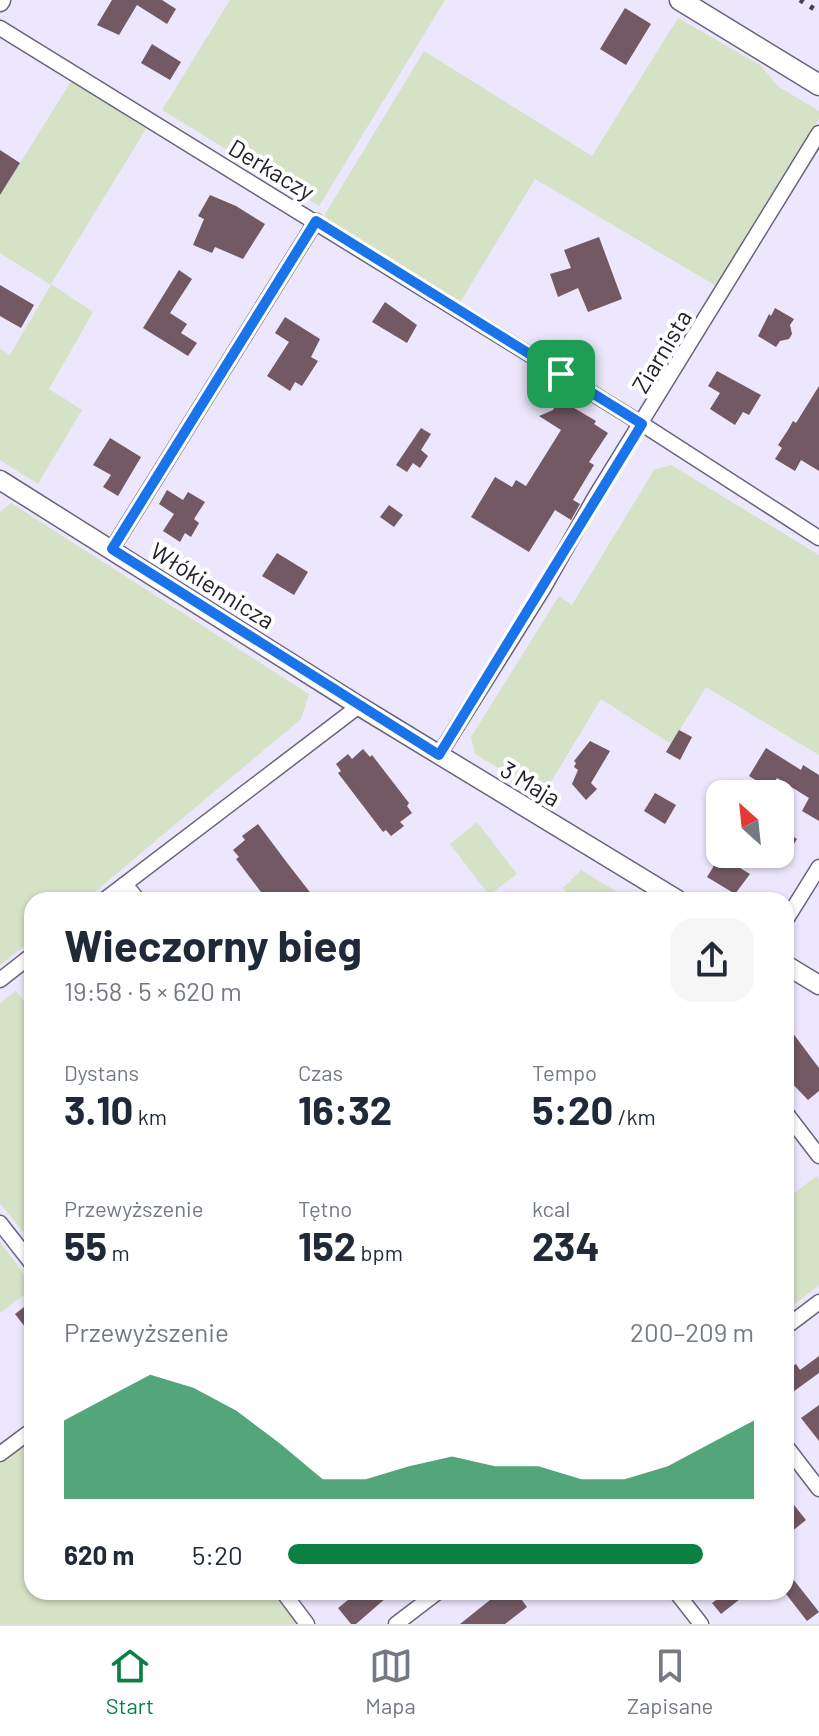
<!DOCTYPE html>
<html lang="pl">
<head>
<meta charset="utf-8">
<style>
	body { margin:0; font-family:Barlow,sans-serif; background:#f6f6f7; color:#1f2937; height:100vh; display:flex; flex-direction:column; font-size:30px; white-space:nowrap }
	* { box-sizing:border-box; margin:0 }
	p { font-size:26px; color:#747a83 }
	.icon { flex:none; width:44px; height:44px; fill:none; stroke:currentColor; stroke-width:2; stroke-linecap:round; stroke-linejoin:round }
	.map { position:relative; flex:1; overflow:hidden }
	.details { position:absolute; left:24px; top:892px; width:770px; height:708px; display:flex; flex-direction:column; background:#fff; border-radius:24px; box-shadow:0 2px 6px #0004 }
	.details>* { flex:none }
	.needle { width:52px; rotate:333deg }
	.buttons { position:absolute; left:706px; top:780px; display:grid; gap:16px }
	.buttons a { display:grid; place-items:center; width:88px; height:88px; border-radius:16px; background:#fff; box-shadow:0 2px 6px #0004; font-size:40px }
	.pin { position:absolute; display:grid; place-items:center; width:68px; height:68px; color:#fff; margin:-34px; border-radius:16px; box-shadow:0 4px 12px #0006 }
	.round { display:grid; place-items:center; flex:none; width:84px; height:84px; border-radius:24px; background:#f6f6f7 }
	.summary { display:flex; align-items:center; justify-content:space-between; height:136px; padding:0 40px }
	h1 { font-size:44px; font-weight:700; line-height:60px }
	.figures { display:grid; grid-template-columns:repeat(3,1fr); gap:12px; height:136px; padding:8px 40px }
	.figures div { display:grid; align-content:center }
	.figures b { font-size:40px; font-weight:700 }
	.figures small { font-size:22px; font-weight:400 }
	.figures p { font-size:22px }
	.chart { height:224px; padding:16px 40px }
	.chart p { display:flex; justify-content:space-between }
	.chart svg { width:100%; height:144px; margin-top:8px; fill:#0b8043; opacity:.7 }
	ul { padding:0 40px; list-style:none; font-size:26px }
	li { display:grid; grid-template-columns:128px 96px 1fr; align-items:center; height:60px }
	li i { height:20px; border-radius:10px; background:#0b8043 }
	.menu { display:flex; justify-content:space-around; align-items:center; height:112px; border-top:2px solid #e0e1e3; background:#fff; font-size:22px; color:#747a83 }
	.menu a { display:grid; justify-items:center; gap:4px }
	.menu .active { color:#0b8043 }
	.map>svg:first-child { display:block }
	.green { fill:#d5e2c6 }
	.building { fill:#725963 }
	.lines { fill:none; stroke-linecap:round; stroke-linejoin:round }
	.minor-casing { stroke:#6a647b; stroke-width:17 }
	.tertiary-casing { stroke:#6a647b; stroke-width:21 }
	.secondary-casing { stroke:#6a647b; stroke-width:23 }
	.minor { stroke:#fff; stroke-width:14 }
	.tertiary { stroke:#fff; stroke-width:18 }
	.secondary { stroke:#fff; stroke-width:20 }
	.rail { stroke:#45424d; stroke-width:5; stroke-dasharray:4 8; stroke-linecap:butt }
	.route-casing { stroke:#fff; stroke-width:16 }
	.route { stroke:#1a73e8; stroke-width:10 }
	.labels { text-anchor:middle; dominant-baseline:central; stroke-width:8; stroke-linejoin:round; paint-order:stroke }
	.street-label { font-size:24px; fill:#23212a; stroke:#fff }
</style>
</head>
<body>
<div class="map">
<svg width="819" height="1624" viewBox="0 0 819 1624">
	<rect width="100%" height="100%" fill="#ece7fc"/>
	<g class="green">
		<path d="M 230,0 L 445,0 L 319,206 L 162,110 Z"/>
		<path d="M 678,18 L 760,65 L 779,87 L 819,111 L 819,119 L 718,287 L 535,179 L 459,304 L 322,219 L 424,51 L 592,156 Z"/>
		<path d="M 72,80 L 146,129 L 51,284 L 93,312 L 49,389 L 82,410 L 38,484 L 0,460 L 0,349 L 10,355 L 51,285 L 0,253 L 0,195 Z"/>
		<path d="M 671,465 L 819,555 L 819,755 L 706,687 L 671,744 L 601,699 L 543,795 L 475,754 L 471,737 L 559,596 L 572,605 L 654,470 Z"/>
		<path d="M 11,503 L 309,694 L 301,719 L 85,900 L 32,900 L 32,940 L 0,965 L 0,512 Z"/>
		<path d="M 477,822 L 517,874 L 489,895 L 450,844 Z"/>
		<path d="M 581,870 L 630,900 L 572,900 L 563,888 Z"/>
		<path d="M 16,991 L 32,1011 L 31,1242 L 0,1203 L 0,1003 Z"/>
		<path d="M 817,1176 L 819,1180 L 819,1285 L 786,1311 L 786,1199 Z"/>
		<path d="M 0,1242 L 32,1285 L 32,1289 L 0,1313 Z"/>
		<path d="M 32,1440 L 32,1592 L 272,1592 L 297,1624 L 0,1624 L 0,1464 Z"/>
	</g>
	<g class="building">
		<path d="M 112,0 L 162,0 L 176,9 L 167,24 L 137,5 L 119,35 L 97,25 Z"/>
		<path d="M 625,8 L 651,24 L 626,65 L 600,49 Z"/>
		<path d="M 152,44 L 181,62 L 170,80 L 141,63 Z"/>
		<path d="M 0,150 L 20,163 L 0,195 Z"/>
		<path d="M 210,195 L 236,206 L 265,224 L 243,259 L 215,247 L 212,253 L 193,245 L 204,219 L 198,216 Z"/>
		<path d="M 599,237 L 622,299 L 588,312 L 578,288 L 558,297 L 550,274 L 571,268 L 564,250 Z"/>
		<path d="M 179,270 L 192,279 L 170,313 L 187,324 L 181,333 L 197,343 L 188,356 L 143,328 Z"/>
		<path d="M 0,285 L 34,305 L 21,328 L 0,316 Z"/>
		<path d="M 385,302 L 417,325 L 407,343 L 372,322 Z"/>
		<path d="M 775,308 L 794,319 L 790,325 L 792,334 L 789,339 L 780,341 L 776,347 L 758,336 L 769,314 L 771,316 Z"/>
		<path d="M 285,317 L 320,339 L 311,357 L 318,361 L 302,386 L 295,382 L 290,391 L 267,376 L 289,342 L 275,333 Z"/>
		<path d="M 717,371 L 761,395 L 749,415 L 743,412 L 735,425 L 710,409 L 720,393 L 708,386 Z"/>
		<path d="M 819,386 L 819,471 L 801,460 L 795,471 L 775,459 L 782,448 L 778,445 L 788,430 L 793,421 L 796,423 Z"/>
		<path d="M 559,399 L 596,421 L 594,424 L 608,433 L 589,462 L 594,465 L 573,500 L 580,504 L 571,520 L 555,510 L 529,552 L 471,517 L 495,477 L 512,487 L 516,480 L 526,486 L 561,430 L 539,416 L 553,410 Z"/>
		<path d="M 421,428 L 431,434 L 421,450 L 428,456 L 420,468 L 413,463 L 407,472 L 396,465 Z"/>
		<path d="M 110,438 L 141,457 L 118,496 L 103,487 L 111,475 L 93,465 Z"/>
		<path d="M 167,490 L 183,500 L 188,492 L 205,502 L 194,519 L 199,523 L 191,537 L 185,533 L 180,542 L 163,531 L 174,514 L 159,504 Z"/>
		<path d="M 389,505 L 403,515 L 394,527 L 380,517 Z"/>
		<path d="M 277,553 L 308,572 L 294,595 L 262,576 Z"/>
		<path d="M 679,730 L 692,737 L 680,760 L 666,752 Z"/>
		<path d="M 590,741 L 610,751 L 591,783 L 597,789 L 586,800 L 572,784 L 578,770 L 574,767 L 576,763 L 574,761 Z"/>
		<path d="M 766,748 L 801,770 L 803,765 L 819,775 L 819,821 L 802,811 L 809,798 L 777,778 L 770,789 L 749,776 Z"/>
		<path d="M 363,749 L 370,757 L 372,755 L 409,803 L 407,806 L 412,813 L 400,822 L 404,826 L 391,836 L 386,830 L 383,832 L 338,773 L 341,771 L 336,764 L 348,754 L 352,759 Z"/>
		<path d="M 655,793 L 676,805 L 665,824 L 644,811 Z"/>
		<path d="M 258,824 L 288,864 L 316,900 L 267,900 L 236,859 L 239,857 L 233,850 L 245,840 L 242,836 Z"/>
		<path d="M 780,828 L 797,839 L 780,866 Z"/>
		<path d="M 720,856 L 750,874 L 735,894 L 707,877 Z"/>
		<path d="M 786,1024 L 819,1068 L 819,1091 L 808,1100 L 786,1077 Z"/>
		<path d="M 32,1301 L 32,1336 L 15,1314 Z"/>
		<path d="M 819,1356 L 819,1373 L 786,1397 L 786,1371 L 796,1364 L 800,1370 Z"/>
		<path d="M 819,1405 L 819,1441 L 801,1418 Z"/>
		<path d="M 786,1495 L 806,1520 L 786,1536 Z"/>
		<path d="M 786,1570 L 819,1612 L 807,1621 L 786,1594 Z"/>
		<path d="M 358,1592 L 393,1592 L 356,1624 L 351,1624 L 338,1608 Z"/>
		<path d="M 495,1592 L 516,1592 L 527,1607 L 505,1624 L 460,1624 L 490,1600 L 488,1597 Z"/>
		<path d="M 727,1592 L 749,1592 L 721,1614 L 712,1603 Z"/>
	</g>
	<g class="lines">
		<g class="minor-casing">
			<g id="minor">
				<path d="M 0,28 L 642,424 L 819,538"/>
				<path d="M 112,549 L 316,221"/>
				<path d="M 439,755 L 543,589 L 595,497 L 819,133"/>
				<path d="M 125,884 L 138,900"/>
				<path d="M 104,900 L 359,706"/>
				<path d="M 786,920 L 819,867"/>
				<path d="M 0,980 L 32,955"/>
				<path d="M 786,1113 L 819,1156"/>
				<path d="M 0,1223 L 32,1264"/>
				<path d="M 786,1327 L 819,1302"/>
				<path d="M 786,1446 L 819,1489"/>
				<path d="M 0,1454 L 32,1430"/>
				<path d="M 283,1592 L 307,1624"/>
				<path d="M 676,1592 L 701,1624"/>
				<path d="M 396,1624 L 438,1592"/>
			</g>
		</g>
		<g class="tertiary-casing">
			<g id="tertiary">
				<path d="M 0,2 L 1,0"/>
				<path d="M 0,480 L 359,706 L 678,900"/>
				<path d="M 786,965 L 819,985"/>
			</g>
		</g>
		<g class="secondary-casing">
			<path id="secondary" d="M 680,0 L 819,85"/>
		</g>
		<use href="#minor" class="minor"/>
		<use href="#tertiary" class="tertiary"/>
		<use href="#secondary" class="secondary"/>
		<path class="rail" d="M 800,0 L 819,12"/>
	</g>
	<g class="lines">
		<g class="route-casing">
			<path id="route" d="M 316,221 L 642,424 L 439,755 L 112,549 Z"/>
		</g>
		<use href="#route" class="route"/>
	</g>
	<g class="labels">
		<g class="street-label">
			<text transform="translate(272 169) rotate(31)">Derkaczy</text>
			<text transform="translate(661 351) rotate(-59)">Ziarnista</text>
			<text transform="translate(213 585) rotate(32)">Włókiennicza</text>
			<text transform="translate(531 783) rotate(31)">3 Maja</text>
		</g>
	</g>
</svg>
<div class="buttons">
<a><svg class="needle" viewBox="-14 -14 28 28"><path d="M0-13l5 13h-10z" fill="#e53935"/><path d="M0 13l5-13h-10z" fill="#747a83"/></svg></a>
</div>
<div class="pin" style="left:561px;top:374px;background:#1e9e55"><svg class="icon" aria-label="arrive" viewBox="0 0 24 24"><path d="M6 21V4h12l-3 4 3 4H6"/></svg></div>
<section class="details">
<div class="summary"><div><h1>Wieczorny bieg</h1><p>19:58 · 5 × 620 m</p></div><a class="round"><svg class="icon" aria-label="share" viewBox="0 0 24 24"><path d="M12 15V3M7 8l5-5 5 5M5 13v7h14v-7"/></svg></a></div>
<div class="figures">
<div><p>Dystans</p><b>3.10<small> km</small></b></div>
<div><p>Czas</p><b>16:32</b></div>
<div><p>Tempo</p><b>5:20<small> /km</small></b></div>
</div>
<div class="figures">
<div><p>Przewyższenie</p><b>55<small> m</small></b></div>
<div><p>Tętno</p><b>152<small> bpm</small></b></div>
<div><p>kcal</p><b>234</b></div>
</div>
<div class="chart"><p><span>Przewyższenie</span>200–209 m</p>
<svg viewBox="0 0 160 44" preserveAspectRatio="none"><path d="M0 44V20L10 13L20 6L30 10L40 17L50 27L60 38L70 38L80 34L90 31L100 34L110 34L120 38L130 38L140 34L150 27L160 20V44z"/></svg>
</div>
<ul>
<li><b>620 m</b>5:20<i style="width:89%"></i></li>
</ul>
</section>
</div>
<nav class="menu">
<a class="active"><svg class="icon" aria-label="home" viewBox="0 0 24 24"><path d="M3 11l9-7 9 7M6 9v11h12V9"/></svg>Start</a>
<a><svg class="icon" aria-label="map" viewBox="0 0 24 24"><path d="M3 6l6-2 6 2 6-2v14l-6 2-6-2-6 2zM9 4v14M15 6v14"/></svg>Mapa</a>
<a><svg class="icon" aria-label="saved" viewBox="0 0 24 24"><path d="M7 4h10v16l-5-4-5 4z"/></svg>Zapisane</a>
</nav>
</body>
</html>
